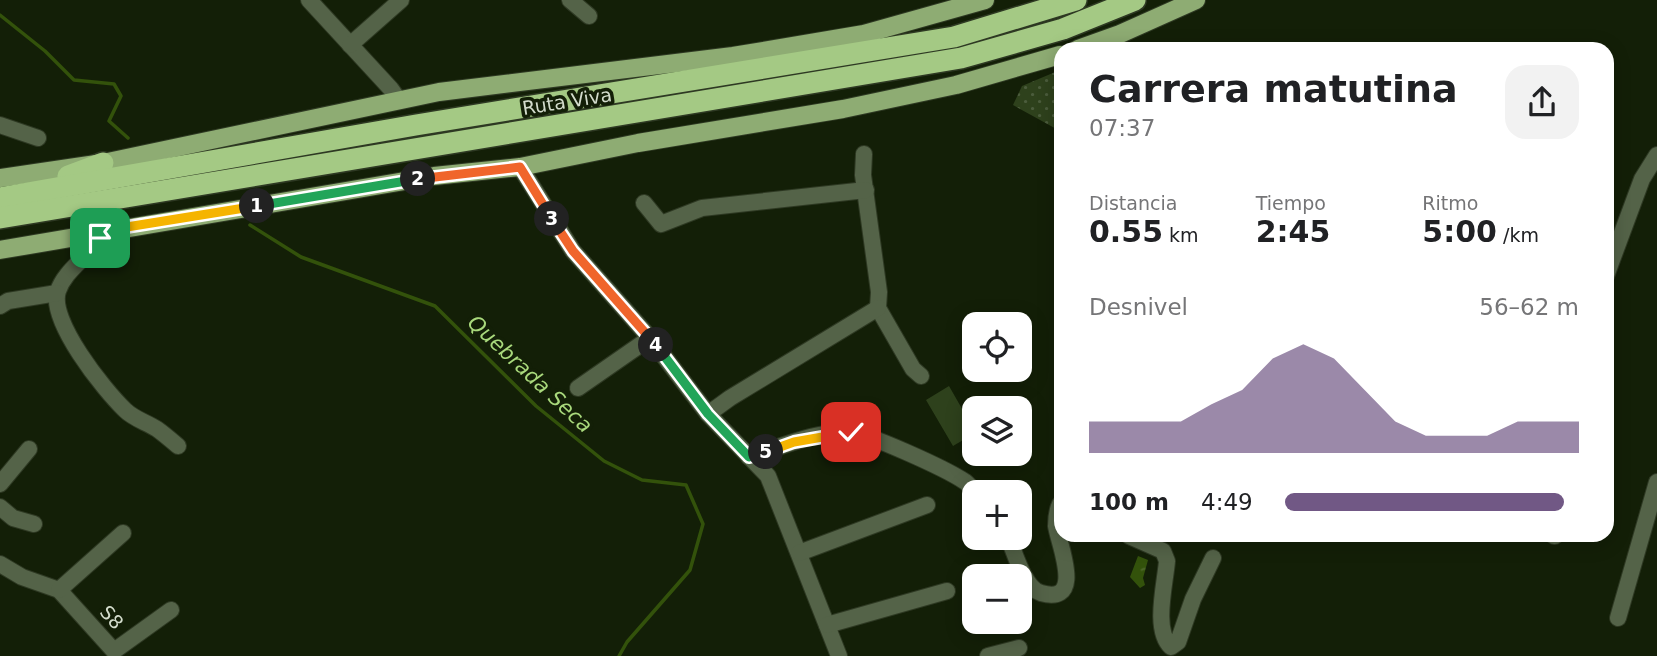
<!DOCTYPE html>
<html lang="es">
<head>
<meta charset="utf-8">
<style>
	body { margin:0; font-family:"DejaVu Sans",sans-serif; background:#f2f2f2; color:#202124; height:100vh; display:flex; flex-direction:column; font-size:26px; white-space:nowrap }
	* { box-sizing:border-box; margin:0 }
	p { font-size:23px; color:#757577 }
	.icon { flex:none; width:38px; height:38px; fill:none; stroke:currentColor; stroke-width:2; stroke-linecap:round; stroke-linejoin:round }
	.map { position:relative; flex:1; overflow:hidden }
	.side { position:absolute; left:1054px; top:42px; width:560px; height:500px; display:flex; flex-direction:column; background:#fff; border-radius:21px; box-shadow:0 4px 18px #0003 }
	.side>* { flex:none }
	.fabs { position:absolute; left:962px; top:312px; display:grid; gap:14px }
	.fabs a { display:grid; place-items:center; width:70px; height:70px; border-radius:14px; background:#fff; box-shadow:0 4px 18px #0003; font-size:35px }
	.pin { position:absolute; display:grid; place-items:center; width:60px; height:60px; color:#fff; margin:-30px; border-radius:14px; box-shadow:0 4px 10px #0006 }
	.km { position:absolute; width:35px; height:35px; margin:-18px; border-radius:50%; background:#222; color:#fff; font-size:19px; line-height:35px; text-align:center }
	.round { display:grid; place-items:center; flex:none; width:74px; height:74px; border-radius:21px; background:#f2f2f2 }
	.summary { display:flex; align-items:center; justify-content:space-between; height:119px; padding:0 35px }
	h1 { font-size:38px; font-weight:700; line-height:52px }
	.metrics { display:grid; grid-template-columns:repeat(3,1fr); gap:10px; height:119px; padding:7px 35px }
	.metrics div { display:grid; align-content:center }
	.metrics b { font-size:30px; font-weight:700 }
	.metrics small { font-size:19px; font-weight:400 }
	.metrics p { font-size:19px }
	.chart { height:196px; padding:14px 35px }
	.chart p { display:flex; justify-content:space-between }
	.chart svg { width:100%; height:126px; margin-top:7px; fill:#715885; opacity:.7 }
	ul { padding:0 35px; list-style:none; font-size:23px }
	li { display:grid; grid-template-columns:112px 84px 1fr; align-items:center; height:52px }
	li i { height:18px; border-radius:9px; background:#715885 }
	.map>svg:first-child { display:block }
	.grass { fill:url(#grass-dots) }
	.green { fill:#2e411c }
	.water { fill:url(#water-ripples) }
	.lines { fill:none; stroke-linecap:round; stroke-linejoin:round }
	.stream { stroke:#33520b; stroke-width:3.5 }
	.minor-casing { stroke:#2e3923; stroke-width:18 }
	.major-casing { stroke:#2e3923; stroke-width:20 }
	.highway-casing { stroke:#2e3923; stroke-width:24 }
	.minor { stroke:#546348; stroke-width:16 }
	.major { stroke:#8eac73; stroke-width:18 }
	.highway { stroke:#a4c984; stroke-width:21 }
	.split-1-casing { stroke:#fff; stroke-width:14 }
	.split-2-casing { stroke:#fff; stroke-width:14 }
	.split-3-casing { stroke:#fff; stroke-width:14 }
	.split-4-casing { stroke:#fff; stroke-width:14 }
	.split-5-casing { stroke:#fff; stroke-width:14 }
	.split-6-casing { stroke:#fff; stroke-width:14 }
	.split-1 { stroke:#f5b400; stroke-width:9 }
	.split-2 { stroke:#22a559; stroke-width:9 }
	.split-3 { stroke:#f0652b; stroke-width:9 }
	.split-4 { stroke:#f0652b; stroke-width:9 }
	.split-5 { stroke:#22a559; stroke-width:9 }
	.split-6 { stroke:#f5b400; stroke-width:9 }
	.labels { text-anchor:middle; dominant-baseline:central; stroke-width:7; stroke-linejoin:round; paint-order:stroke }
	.street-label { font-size:19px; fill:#d3dccc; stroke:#131f07 }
	.water-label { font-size:21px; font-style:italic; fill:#a9d97c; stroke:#131f07 }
</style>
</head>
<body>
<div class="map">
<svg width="1657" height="656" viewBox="0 0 1657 656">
	<defs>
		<pattern id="grass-dots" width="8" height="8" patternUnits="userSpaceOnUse" patternTransform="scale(1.75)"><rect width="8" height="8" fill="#2e411c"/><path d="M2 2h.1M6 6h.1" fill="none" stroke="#4b5c3c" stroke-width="1.8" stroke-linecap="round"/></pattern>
		<pattern id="water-ripples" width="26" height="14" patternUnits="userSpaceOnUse" patternTransform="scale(1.75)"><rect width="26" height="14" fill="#33520b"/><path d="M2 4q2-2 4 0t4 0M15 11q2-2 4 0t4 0" fill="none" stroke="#506a2d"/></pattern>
	</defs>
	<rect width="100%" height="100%" fill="#131f07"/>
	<path class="grass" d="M 1060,70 L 1060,131 L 1013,105 L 1022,86 Z"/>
	<path class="green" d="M 949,386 L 965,414 L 973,410 L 975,413 L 975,433 L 953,446 L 926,400 Z"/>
	<path class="water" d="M 1138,556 L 1148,560 L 1143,578 L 1145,585 L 1140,588 L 1130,577 Z"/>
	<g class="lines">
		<g class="stream">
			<path d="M 0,15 L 45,51 L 74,80 L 114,84 L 121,96 L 109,121 L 128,138"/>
			<path d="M 250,225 L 301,257 L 435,306 L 536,406 L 604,461 L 642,480 L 686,485 L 703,524 L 690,570 L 627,642 L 619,656"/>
		</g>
		<g class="minor-casing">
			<g id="minor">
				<path d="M 309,0 L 391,89 L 398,99"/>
				<path d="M 570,0 L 589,16"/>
				<path d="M 350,45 L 401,0"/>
				<path d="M 0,125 L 38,138"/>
				<path d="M 864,154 L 863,175 L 879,292 L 878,308 L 913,369 L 921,376"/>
				<path d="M 520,167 L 573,251 L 650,338 L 708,414 L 768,476 L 839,656"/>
				<path d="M 644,203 L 661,224 L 702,208 L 866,190"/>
				<path d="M 102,231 C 94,255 66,267 58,291 C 48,320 104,390 125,410 C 134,419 146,422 157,429 C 164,434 171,440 178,446"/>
				<path d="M 1606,276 L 1642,179 L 1657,155"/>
				<path d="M 0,306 L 8,301 L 57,293"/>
				<path d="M 578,388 L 650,338"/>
				<path d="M 708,414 L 730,398 L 878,308"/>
				<path d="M 749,457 C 781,447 816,431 849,432 C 868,433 946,469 964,481 C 968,483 971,488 975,492"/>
				<path d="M 0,484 L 29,449"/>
				<path d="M 0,507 L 13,518 L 34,524"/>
				<path d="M 1129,536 L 1163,551 L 1167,561 C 1165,585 1153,630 1171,647 L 1178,642 L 1193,599 L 1213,558"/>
				<path d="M 1554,536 L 1555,536"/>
				<path d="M 1008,537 C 1015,553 1024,588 1041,593 C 1086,606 1058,542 1056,526 C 1056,518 1057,510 1060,504"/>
				<path d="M 799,553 L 927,505"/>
				<path d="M 0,564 L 22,577 L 59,590 L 114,651 L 171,610"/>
				<path d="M 59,590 L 123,533"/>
				<path d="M 1618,618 L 1657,482"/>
				<path d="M 827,625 L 947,591"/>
				<path d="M 988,656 L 1019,648"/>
			</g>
		</g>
		<g class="major-casing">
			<g id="major">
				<path d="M 1078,49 L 1120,34 L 1196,0"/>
				<path d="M 0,178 L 103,163 L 439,92 L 733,56 L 864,34 L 985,0"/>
				<path d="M 0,250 L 434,176 L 520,167 L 638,143 L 843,109 L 956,85 L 1060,55"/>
			</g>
		</g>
		<g class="highway-casing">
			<g id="highway">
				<path d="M 68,176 L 103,163"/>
				<path d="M 0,198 L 416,125 L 954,37 L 1076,0"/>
				<path d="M 0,218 L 961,58 L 1063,29 L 1135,0"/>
			</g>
		</g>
		<use href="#minor" class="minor"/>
		<use href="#major" class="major"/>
		<use href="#highway" class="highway"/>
	</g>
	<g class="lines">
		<g class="split-1-casing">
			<path id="split-1" d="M 100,238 L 102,231 L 257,206"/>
		</g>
		<g class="split-2-casing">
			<path id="split-2" d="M 257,206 L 418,179"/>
		</g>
		<g class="split-3-casing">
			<path id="split-3" d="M 418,179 L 520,167 L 552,219"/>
		</g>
		<g class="split-4-casing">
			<path id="split-4" d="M 552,219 L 573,251 L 656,345"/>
		</g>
		<g class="split-5-casing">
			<path id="split-5" d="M 656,345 L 708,414 L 749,457 L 766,452"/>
		</g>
		<g class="split-6-casing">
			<path id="split-6" d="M 766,452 L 794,442 L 851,432"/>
		</g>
		<use href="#split-1" class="split-1"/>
		<use href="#split-2" class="split-2"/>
		<use href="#split-3" class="split-3"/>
		<use href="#split-4" class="split-4"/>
		<use href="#split-5" class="split-5"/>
		<use href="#split-6" class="split-6"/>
	</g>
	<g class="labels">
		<g class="street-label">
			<text transform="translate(567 101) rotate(-9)">Ruta Viva</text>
			<text transform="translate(112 617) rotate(48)">S8</text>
		</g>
		<g class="water-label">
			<text transform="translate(530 374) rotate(43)">Quebrada Seca</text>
		</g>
	</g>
</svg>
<div class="fabs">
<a><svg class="icon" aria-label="locate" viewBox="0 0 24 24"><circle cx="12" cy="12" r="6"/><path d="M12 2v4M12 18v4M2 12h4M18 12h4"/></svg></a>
<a><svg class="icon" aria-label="layers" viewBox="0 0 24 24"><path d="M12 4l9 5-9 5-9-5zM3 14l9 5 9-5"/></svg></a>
<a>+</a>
<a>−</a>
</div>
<div class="pin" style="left:100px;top:238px;background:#1e9e55"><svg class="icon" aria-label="arrive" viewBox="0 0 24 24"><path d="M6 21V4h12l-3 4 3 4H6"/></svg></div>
<div class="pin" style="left:851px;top:432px;background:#d93025"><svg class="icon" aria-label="check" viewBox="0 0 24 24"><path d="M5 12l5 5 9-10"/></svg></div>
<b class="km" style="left:257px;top:206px">1</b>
<b class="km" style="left:418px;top:179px">2</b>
<b class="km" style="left:552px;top:219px">3</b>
<b class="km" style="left:656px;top:345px">4</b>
<b class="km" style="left:766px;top:452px">5</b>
<section class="side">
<div class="summary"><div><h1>Carrera matutina</h1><p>07:37</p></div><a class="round"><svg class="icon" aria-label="share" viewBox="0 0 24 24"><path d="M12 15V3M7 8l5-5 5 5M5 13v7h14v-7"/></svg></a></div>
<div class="metrics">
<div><p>Distancia</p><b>0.55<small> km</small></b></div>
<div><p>Tiempo</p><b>2:45</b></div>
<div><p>Ritmo</p><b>5:00<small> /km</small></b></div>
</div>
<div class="chart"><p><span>Desnivel</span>56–62 m</p>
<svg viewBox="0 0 160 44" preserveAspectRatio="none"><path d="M0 44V33L10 33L20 33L30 33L40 27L50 22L60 11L70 6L80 11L90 22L100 33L110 38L120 38L130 38L140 33L150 33L160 33V44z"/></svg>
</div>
<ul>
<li><b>100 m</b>4:49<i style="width:95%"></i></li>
</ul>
</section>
</div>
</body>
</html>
